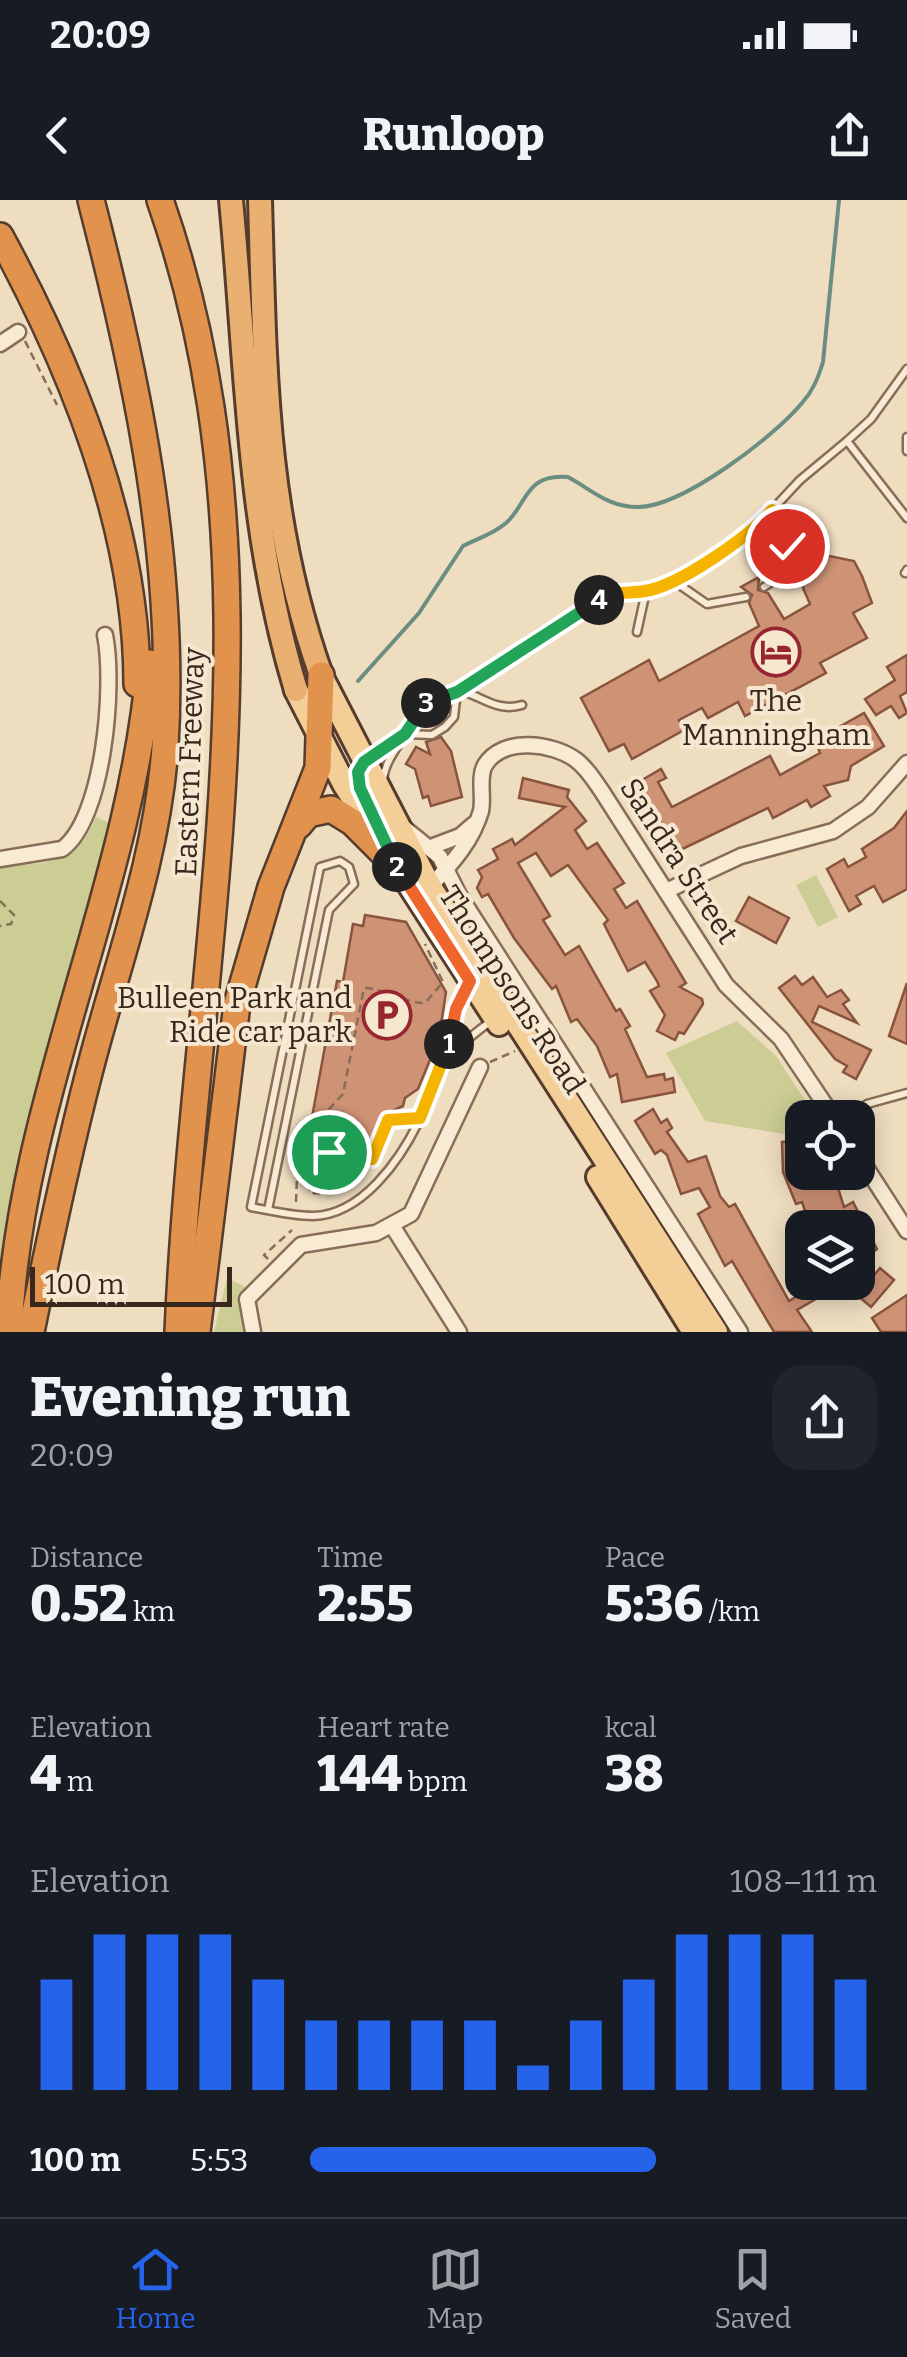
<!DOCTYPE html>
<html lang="en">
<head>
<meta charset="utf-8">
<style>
	body { margin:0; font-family:Bitter,serif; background:#20242c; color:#f1f3f6; height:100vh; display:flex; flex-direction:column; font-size:38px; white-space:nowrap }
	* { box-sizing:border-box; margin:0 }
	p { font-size:32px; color:#9ea1a6 }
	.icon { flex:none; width:55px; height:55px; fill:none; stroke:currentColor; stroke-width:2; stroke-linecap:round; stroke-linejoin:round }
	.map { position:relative; height:1132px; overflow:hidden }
	.details { display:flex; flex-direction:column; background:#171b24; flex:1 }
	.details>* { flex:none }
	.buttons { position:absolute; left:785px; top:900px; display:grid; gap:20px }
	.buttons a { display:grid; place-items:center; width:90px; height:90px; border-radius:20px; background:#171b24; box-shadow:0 5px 25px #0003; font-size:50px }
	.scale { position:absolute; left:30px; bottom:25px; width:202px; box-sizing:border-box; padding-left:10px; border:5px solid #37271c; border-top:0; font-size:28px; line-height:35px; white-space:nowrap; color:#37271c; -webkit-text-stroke:8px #f6e8d0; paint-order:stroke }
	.pin { position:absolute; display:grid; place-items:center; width:85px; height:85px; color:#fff; margin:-42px; border:5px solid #fff; border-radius:50%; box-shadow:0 2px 10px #0007 }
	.km { position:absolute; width:50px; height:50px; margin:-25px; border-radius:50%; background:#222; color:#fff; font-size:28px; line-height:50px; text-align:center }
	.round { display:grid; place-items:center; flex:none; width:105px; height:105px; border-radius:30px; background:#20242c }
	.head { display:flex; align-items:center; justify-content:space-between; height:170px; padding:0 30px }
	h1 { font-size:55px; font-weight:800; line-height:75px }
	.figures { display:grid; grid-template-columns:repeat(3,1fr); gap:15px; height:170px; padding:10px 30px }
	.figures div { display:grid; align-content:center }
	.figures b { font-size:50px; font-weight:800 }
	.figures small { font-size:28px; font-weight:400 }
	.figures p { font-size:28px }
	.chart { height:280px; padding:20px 30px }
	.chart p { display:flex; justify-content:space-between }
	.chart svg { width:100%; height:180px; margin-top:10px; stroke:#2563eb; stroke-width:6 }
	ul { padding:0 30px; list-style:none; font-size:32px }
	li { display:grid; grid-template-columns:160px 120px 1fr; align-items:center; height:75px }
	li i { height:25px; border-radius:12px; background:#2563eb }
	.status { display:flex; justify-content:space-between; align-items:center; height:70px; padding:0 50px; background:#171b24; direction:ltr }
	.status svg { height:28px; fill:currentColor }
	header { display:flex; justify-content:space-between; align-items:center; height:130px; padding:0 30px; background:#171b24; font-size:45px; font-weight:800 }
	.dock { display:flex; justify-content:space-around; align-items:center; height:140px; border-top:2px solid #363941; background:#171b24; font-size:28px; color:#9ea1a6 }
	.dock a { display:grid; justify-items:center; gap:5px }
	.dock .current { color:#2563eb }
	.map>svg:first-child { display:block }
	.green { fill:#cbcd94 }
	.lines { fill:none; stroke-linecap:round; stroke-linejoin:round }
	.stream { stroke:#6a8f82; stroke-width:4 }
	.building { fill:#ce9275; stroke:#88543d; stroke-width:2.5 }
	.service-casing { stroke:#886d58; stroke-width:11 }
	.minor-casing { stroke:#886d58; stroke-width:19 }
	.primary-casing { stroke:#563c2c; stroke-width:28 }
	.trunk-casing { stroke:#563c2c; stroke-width:28 }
	.motorway-casing { stroke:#563c2c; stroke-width:30 }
	.path { stroke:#886d58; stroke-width:2.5; stroke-dasharray:8 5; stroke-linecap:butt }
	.service { stroke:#f9ebd3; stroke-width:6 }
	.minor { stroke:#f9ebd3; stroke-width:14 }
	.primary { stroke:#f3ce97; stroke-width:22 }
	.trunk { stroke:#eab072; stroke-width:22 }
	.motorway { stroke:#e1934e; stroke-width:25 }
	.path-bridge { stroke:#886d58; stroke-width:2.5; stroke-dasharray:8 5; stroke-linecap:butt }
	.split-1-casing { stroke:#fff; stroke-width:20 }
	.split-2-casing { stroke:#fff; stroke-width:20 }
	.split-3-casing { stroke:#fff; stroke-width:20 }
	.split-4-casing { stroke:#fff; stroke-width:20 }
	.split-5-casing { stroke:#fff; stroke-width:20 }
	.split-1 { stroke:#f5b400; stroke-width:12 }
	.split-2 { stroke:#f0652b; stroke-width:12 }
	.split-3 { stroke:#22a559; stroke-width:12 }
	.split-4 { stroke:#22a559; stroke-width:12 }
	.split-5 { stroke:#f5b400; stroke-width:12 }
	.labels { text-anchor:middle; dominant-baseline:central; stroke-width:8; stroke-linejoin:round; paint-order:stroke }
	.poi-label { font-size:30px; fill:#37271c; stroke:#f6e8d0 }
	.street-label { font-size:30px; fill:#37271c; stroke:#f6e8d0 }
</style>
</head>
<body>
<div class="status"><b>20:09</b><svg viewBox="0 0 49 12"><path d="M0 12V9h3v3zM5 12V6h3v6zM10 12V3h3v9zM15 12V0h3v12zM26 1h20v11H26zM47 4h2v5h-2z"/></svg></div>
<header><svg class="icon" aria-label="back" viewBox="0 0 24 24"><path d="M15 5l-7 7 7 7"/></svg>Runloop<svg class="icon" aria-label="share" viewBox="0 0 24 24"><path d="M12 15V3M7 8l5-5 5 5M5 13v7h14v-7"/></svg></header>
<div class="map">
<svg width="907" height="1132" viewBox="0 0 907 1132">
	<rect width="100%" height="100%" fill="#efddc0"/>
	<g class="green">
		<path d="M 96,617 L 122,629 L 0,1112 L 0,667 C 47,662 76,667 96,617 Z"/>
		<path d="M 816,675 L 838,717 L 818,727 L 796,685 Z"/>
		<path d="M 737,821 L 776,856 L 816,917 L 802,918 L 802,937 L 705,921 L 666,853 Z"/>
		<path d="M 227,1078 L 246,1087 L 240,1109 L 246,1132 L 214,1132 Z"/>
	</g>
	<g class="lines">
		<path class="stream" d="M 358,481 L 419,413 L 463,346 C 478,338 492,335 506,323 C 527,305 525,273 568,277 C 592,290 608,307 638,307 C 682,307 774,237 802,203 C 813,191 818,178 823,162 L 839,0"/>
	</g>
	<g class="building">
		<path d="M 829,356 L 854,361 L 862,376 L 872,403 L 853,413 L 867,438 L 820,463 L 826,473 L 745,516 L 738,502 L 708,518 L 702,508 L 679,520 L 684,530 L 632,559 L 624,544 L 609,551 L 581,498 L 649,460 L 659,481 L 759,426 L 749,403 L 752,395 L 741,387 L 759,377 L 758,390 L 768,393 L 784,419 L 810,404 L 803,388 L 805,372 L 815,360 Z"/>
		<path d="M 907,455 L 907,492 L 900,496 L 907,513 L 899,518 L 891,506 L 876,515 L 865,499 L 895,480 L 887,467 Z"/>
		<path d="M 864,513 L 884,546 L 851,566 L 848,580 L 824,586 L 830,596 L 811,607 L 807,600 L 773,618 L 768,608 L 676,652 L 653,606 L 647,610 L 636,592 L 645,587 L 642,580 L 661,569 L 666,578 L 658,582 L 672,607 L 770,556 L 780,575 L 820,553 L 817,545 L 847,536 L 841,526 Z"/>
		<path d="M 441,537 L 451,551 L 462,597 L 431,606 L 428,596 L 423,598 L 415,569 L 406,564 L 416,547 L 430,554 L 426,542 Z"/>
		<path d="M 523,578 L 569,590 L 567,597 L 586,621 L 575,630 L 587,649 L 597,643 L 624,683 L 614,689 L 626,708 L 637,701 L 686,783 L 680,787 L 702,799 L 703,804 L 684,834 L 679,832 L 675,840 L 657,831 L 665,815 L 650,791 L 659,786 L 657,781 L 645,762 L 628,771 L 604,724 L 608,720 L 568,665 L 551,676 L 536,653 L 518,663 L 550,716 L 543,720 L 565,755 L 579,746 L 616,811 L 620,809 L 630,826 L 625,829 L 647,877 L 664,874 L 665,880 L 673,878 L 675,892 L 622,902 L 617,874 L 610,877 L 597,846 L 577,819 L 571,822 L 556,786 L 552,789 L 514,738 L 488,694 L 482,697 L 477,688 L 482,677 L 478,670 L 498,659 L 493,649 L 512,639 L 515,645 L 565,607 L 519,598 Z"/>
		<path d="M 907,611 L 907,689 L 883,702 L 874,686 L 856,696 L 861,704 L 849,711 L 827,669 L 844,659 L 848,667 L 866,657 L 862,649 L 894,628 Z"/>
		<path d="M 749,697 L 789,718 L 776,743 L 736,721 Z"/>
		<path d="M 365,715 L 406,722 L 446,792 L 439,838 L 418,889 L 405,898 L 403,906 L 381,916 L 368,950 L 336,944 L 328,936 L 321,942 L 308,939 L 337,781 L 343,782 L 353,724 L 363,726 Z"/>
		<path d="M 795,776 L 802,785 L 813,777 L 827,797 L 841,790 L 849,800 L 843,804 L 857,823 L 819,806 L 812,822 L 871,850 L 856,879 L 843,872 L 847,866 L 835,859 L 779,788 Z"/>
		<path d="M 907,783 L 907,844 L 889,836 Z"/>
		<path d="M 653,909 L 661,923 L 667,919 L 672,928 L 667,932 L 688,962 L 706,956 L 720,996 L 729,1007 L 735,1004 L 789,1101 L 815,1085 L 821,1096 L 797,1110 L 812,1132 L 774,1132 L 732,1061 L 725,1066 L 698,1014 L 710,1007 L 699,988 L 681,994 L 667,955 L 661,950 L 655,954 L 635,921 Z"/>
		<path d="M 802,941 L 802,980 L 834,975 L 844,1007 L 853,1002 L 877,1049 L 858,1062 L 858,1028 L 811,1028 L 802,1002 L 796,1004 L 783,972 L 782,942 Z"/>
		<path d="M 880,1068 L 894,1080 L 871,1107 L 857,1095 Z"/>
		<path d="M 907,1095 L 907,1132 L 881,1132 L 872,1118 Z"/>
	</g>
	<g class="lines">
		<g class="service-casing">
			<g id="service">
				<path d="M 907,237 L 907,251"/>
				<path d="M 847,241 L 871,219 L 907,169"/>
				<path d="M 905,373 L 907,370"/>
				<path d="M 671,379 L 707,404 L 746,397"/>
				<path d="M 764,387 C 799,366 785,341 772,310"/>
				<path d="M 637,432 L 646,391 L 745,339 L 800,280 L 847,241 L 907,318"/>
				<path d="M 369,559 L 405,534 L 432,535 L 445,527 L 454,517 L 457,491 C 505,459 588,387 646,391"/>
				<path d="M 383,580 C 385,561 398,547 407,531 C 458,449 476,519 522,505"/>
				<path d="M 445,861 L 456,809 L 467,787"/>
				<path d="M 847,918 L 867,904 L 907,893"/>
				<path d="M 328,943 L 332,955 L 372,959 L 388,920 L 420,918"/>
				<path d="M 268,1010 L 329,710 L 354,684 L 349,667 L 340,661 L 320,667 L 251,1007 C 271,1011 293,1016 313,1016 C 362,1015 400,960 419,921 C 424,909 425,895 431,884 C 445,859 467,838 490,822"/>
			</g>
		</g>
		<g class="minor-casing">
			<g id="minor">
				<path d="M 0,144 L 18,132"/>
				<path d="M 403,627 L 440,657 L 459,695 L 740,1132"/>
				<path d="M 431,647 L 460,636 L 474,624"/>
				<path d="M 0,659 L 62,649 C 104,619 115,485 105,435"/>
				<path d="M 430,687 C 451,664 472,642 481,611 C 484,597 478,577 485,565 C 503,536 553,543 576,560 C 587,568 594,580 601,590 L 726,785 L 781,839 L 834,918"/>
				<path d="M 666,691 L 741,656 L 833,631 L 868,607 L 907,563"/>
				<path d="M 858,955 L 907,1031"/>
				<path d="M 393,1027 L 459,1132"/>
				<path d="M 253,1132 L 247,1099 L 301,1045 L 376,1033 L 411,1014 L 480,867"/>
			</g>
		</g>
		<g class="primary-casing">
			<g id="primary">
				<path d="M 322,478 L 430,687 L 716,1132"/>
				<path d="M 296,490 L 344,584 L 499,824"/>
				<path d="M 598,977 L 694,1132"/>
			</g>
		</g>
		<g class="trunk-casing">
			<g id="trunk">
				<path d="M 231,0 C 247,166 247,329 296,490"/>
				<path d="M 260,0 C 265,167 264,314 321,475"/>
			</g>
		</g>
		<g class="motorway-casing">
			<g id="motorway">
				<path d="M 160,0 C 290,370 194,754 178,1132"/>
				<path d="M 0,36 C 73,170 137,330 137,484"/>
				<path d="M 299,625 L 308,614 L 331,609 L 352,622 L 394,664"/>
				<path d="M 9,1132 C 18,903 131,691 150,463"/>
				<path d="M 31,1132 C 50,1038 70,943 95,850 C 122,751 158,651 165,547 C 176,362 137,178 91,0"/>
				<path d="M 197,1132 L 237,804 L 271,687 L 318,568 L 321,475"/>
			</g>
		</g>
		<g class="path">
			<path d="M 25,141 L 57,205"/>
			<path d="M 0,701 L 14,715 L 11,724 L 0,726"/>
			<path d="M 490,862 L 515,851"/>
			<path d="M 315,944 L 318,921 L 343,894 L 364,788 C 387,789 404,803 425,803 L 443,782 L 425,744"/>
			<path d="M 296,958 L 348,980 L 347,986 L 331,994 L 310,993 L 309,972"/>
			<path d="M 296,1002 L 299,926"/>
			<path d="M 268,1059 L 264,1055 L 292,1030"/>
		</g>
		<use href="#service" class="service"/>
		<use href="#minor" class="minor"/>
		<use href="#primary" class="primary"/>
		<use href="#trunk" class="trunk"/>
		<use href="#motorway" class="motorway"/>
		<path class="path-bridge" d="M 309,972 L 315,944"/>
	</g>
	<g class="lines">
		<g class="split-1-casing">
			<path id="split-1" d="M 329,952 L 372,959 L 388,920 L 420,918 L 449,844"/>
		</g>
		<g class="split-2-casing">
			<path id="split-2" d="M 397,667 L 470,781 L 456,809 L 449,844"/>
		</g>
		<g class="split-3-casing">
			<path id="split-3" d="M 397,667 L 360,588 L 358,572 L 364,562 L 405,534 L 426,503"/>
		</g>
		<g class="split-4-casing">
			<path id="split-4" d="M 426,503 L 457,492 L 599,400"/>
		</g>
		<g class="split-5-casing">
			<path id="split-5" d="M 599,400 C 616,390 627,394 645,391 C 679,386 750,336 772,310 L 787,346"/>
		</g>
		<use href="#split-1" class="split-1"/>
		<use href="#split-2" class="split-2"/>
		<use href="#split-3" class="split-3"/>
		<use href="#split-4" class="split-4"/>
		<use href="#split-5" class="split-5"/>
	</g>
	<defs>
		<g id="hotel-ring" transform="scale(2.5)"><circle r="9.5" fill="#f6e8d0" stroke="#982631" stroke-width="1.5"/><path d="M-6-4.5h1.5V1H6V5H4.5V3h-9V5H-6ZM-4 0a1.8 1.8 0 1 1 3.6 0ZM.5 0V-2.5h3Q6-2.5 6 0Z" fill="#982631"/></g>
		<g id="parking-ring" transform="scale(2.5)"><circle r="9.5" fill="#f6e8d0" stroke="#982631" stroke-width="1.5"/><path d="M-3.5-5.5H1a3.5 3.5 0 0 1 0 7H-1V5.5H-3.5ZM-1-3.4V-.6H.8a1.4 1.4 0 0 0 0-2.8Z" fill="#982631"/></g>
	</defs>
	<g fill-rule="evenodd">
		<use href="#hotel-ring" x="776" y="452"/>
		<use href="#parking-ring" x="387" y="815"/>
	</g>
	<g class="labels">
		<g class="poi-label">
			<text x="776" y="501">The<tspan x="776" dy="34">Manningham</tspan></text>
			<text x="352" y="798" text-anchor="end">Bulleen Park and<tspan x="352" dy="34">Ride car park</tspan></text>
		</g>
		<g class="street-label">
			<text transform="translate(190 562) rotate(-88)">Eastern Freeway</text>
			<text transform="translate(679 661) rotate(57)">Sandra Street</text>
			<text transform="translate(512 790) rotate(57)">Thompsons Road</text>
		</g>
	</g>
</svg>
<div class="buttons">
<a><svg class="icon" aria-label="locate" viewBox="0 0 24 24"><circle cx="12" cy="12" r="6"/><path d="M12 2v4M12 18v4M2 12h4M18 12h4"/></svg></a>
<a><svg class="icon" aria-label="layers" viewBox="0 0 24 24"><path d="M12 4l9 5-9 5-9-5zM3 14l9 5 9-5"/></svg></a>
</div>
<div class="scale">100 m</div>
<div class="pin" style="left:329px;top:952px;background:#1e9e55"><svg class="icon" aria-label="arrive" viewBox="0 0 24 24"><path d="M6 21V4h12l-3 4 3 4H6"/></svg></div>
<div class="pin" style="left:787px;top:346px;background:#d93025"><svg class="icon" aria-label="check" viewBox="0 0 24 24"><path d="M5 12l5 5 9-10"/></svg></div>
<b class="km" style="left:449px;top:844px">1</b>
<b class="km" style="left:397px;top:667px">2</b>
<b class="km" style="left:426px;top:503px">3</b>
<b class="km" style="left:599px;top:400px">4</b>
</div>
<section class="details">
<div class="head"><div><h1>Evening run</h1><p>20:09</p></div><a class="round"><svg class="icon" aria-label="share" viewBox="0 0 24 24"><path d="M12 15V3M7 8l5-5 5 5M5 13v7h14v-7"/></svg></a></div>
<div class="figures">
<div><p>Distance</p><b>0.52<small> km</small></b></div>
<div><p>Time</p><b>2:55</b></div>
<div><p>Pace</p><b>5:36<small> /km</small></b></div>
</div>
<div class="figures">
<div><p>Elevation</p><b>4<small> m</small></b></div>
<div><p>Heart rate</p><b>144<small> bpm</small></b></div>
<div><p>kcal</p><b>38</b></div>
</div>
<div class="chart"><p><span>Elevation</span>108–111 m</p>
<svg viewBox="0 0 160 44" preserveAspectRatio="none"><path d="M5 44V17M15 44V6M25 44V6M35 44V6M45 44V17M55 44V27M65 44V27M75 44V27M85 44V27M95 44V38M105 44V27M115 44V17M125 44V6M135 44V6M145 44V6M155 44V17"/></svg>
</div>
<ul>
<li><b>100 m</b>5:53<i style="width:61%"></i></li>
</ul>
</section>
<nav class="dock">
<a class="current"><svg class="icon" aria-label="home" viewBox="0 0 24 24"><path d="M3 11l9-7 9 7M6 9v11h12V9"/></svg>Home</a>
<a><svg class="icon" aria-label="map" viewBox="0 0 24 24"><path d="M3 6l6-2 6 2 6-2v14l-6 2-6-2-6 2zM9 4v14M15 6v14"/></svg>Map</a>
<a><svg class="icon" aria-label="saved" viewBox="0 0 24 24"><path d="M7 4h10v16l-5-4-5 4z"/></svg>Saved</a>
</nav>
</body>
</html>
